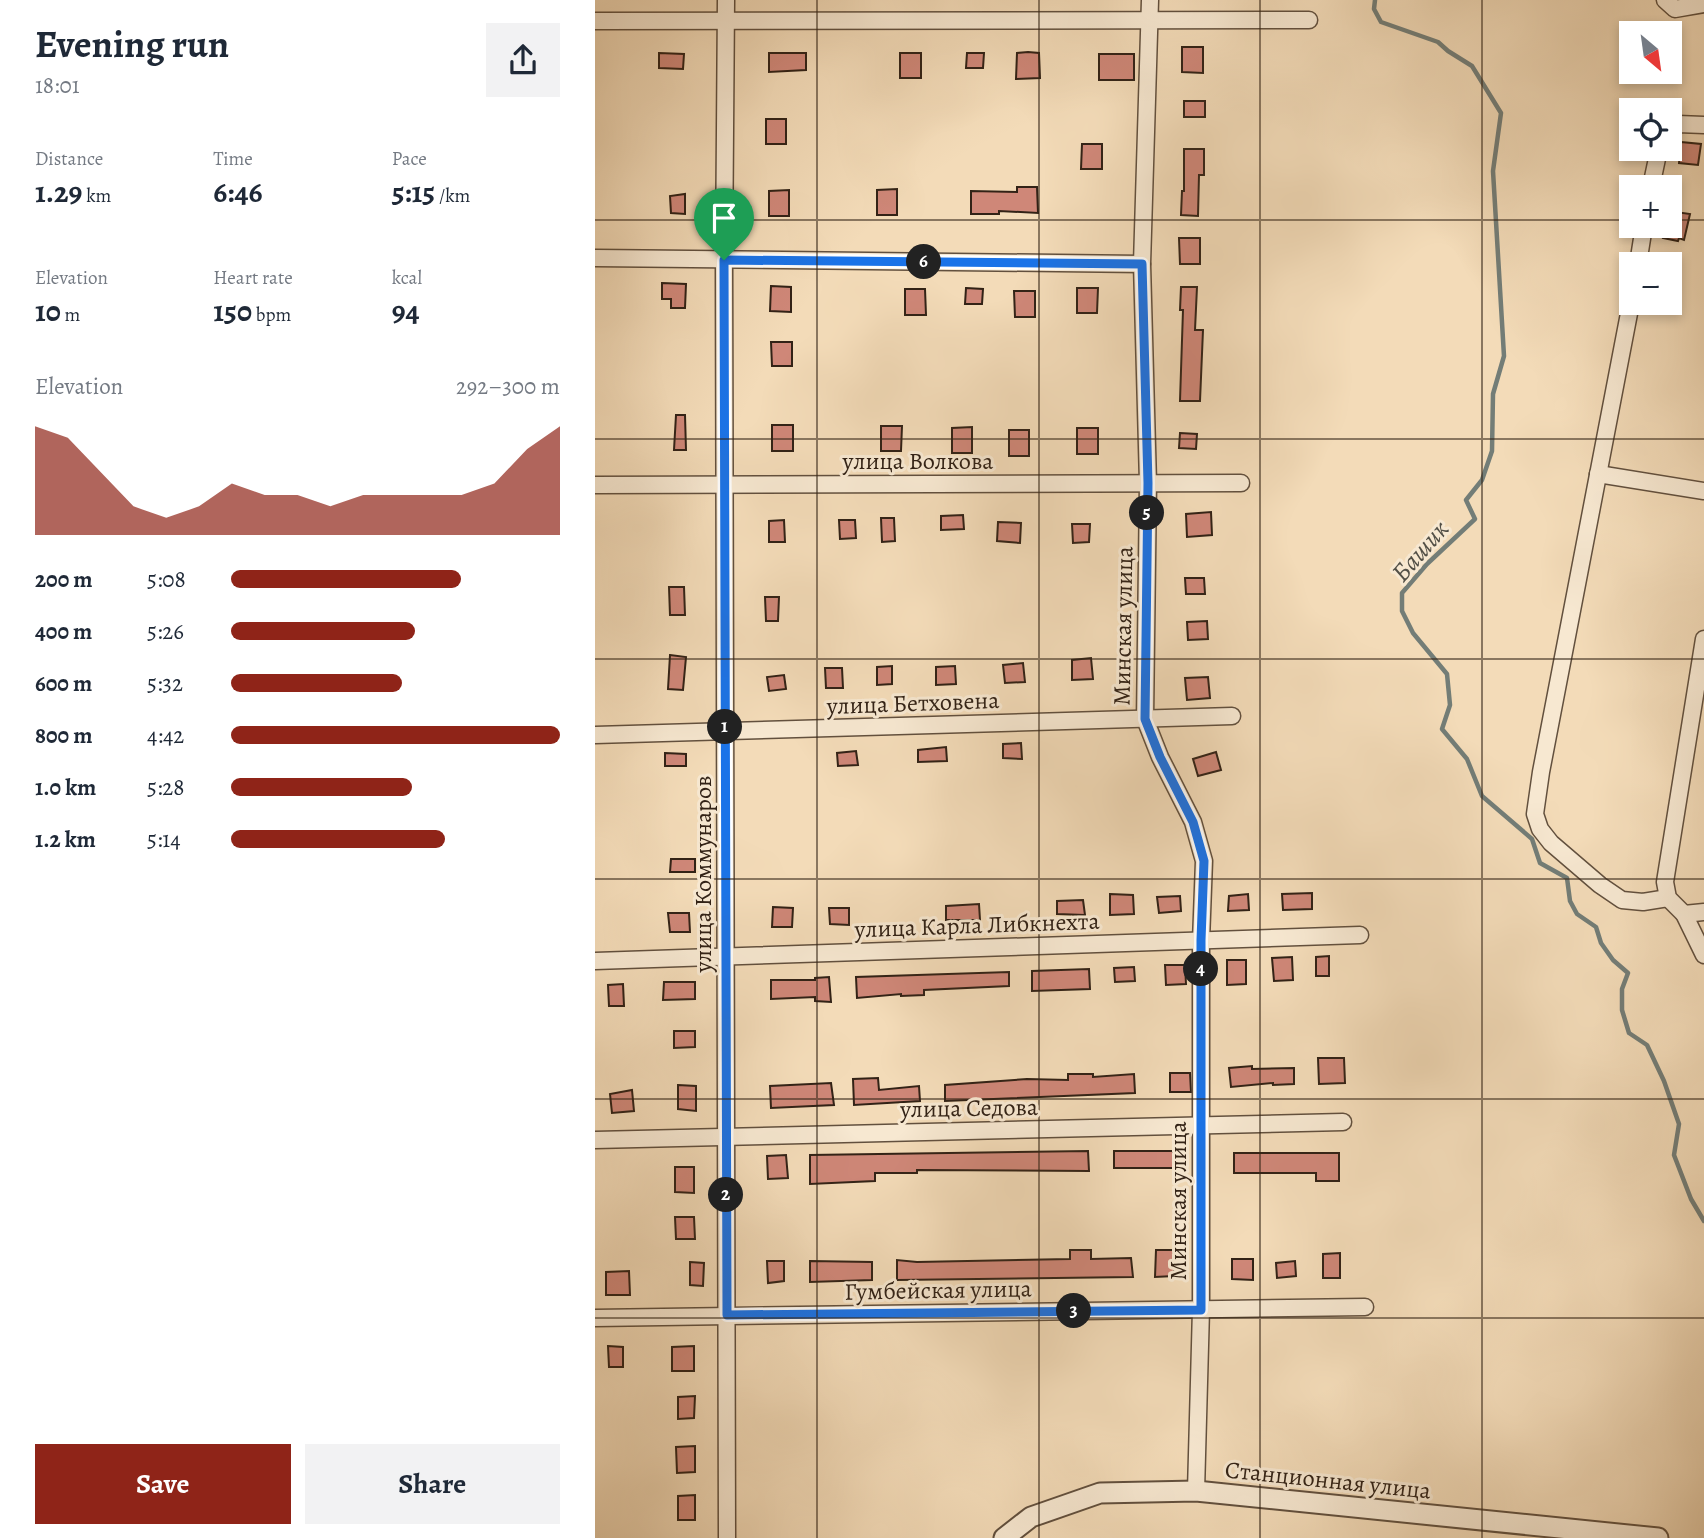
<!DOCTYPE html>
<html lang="en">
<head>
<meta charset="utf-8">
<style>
	body { margin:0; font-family:Alegreya,serif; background:#f2f2f3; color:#1f2937; height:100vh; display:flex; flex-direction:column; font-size:26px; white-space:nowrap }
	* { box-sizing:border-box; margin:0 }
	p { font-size:23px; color:#747a83 }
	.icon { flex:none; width:38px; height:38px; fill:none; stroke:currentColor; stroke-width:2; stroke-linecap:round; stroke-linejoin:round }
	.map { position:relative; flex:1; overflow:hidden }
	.sheet { display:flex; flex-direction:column; background:#fff; width:595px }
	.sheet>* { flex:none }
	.needle { width:46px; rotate:151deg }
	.controls { position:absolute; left:1024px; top:21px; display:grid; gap:14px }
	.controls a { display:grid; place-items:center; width:63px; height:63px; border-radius:0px; background:#fff; box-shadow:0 4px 10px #0003; font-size:35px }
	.pin { position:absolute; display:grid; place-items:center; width:60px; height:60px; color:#fff; margin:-72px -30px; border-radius:50% 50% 50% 0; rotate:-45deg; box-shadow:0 0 7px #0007 }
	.pin .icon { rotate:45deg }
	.km { position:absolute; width:35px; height:35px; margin:-18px; border-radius:50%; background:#222; color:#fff; font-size:19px; line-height:35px; text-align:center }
	.round { display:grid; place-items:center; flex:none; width:74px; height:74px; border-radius:0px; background:#f2f2f3 }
	.overview { display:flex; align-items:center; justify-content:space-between; height:119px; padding:0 35px }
	h1 { font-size:38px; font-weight:600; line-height:52px }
	.metrics { display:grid; grid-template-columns:repeat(3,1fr); gap:10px; height:119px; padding:7px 35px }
	.metrics div { display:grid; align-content:center }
	.metrics b { font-size:30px; font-weight:600 }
	.metrics small { font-size:19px; font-weight:400 }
	.metrics p { font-size:19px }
	.chart { height:196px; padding:14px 35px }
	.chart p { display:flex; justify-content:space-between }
	.chart svg { width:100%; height:126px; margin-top:7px; fill:#8f2418; opacity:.7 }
	.cta { display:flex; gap:14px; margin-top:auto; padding:14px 35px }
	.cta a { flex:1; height:80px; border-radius:0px; background:#8f2418; color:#fff; font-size:28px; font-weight:600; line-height:80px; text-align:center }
	.cta a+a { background:#f2f2f3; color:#1f2937 }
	ul { padding:0 35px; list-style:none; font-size:23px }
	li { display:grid; grid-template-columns:112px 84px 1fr; align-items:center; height:52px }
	li i { height:18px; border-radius:9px; background:#8f2418 }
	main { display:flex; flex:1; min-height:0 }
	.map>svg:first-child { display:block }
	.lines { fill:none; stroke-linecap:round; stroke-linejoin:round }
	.stream { stroke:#737d77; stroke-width:4.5 }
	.building { fill:#cf8778; stroke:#322216; stroke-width:2 }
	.minor-casing { stroke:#62503e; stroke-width:19 }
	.tertiary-casing { stroke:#62503e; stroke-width:23 }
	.minor { stroke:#f7e8d1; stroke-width:16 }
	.tertiary { stroke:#f7e8d1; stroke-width:19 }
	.route-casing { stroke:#fff; stroke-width:14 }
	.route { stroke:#1a73e8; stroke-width:9 }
	.grid { fill:none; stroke:#322216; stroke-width:2; stroke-opacity:0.55 }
	.labels { text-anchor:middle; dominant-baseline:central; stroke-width:6; stroke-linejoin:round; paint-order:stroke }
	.street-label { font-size:24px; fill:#322216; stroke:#f7e8d1 }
	.water-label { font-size:26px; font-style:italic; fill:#524f46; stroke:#f7e8d1 }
</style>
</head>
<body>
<main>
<section class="sheet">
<div class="overview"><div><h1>Evening run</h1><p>18:01</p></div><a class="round"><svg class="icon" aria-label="share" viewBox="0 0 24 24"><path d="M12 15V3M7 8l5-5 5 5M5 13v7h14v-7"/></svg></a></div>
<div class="metrics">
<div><p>Distance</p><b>1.29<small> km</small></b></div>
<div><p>Time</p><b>6:46</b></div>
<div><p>Pace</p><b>5:15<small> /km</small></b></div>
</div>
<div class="metrics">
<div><p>Elevation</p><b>10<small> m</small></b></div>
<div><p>Heart rate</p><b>150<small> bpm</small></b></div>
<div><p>kcal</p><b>94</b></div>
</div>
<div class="chart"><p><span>Elevation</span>292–300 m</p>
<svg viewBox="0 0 160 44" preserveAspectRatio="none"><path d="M0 44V6L10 10L20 22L30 34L40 38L50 34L60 26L70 30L80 30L90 34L100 30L110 30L120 30L130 30L140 26L150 14L160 6V44z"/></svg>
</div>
<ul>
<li><b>200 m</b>5:08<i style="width:70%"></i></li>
<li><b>400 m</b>5:26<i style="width:56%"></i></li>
<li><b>600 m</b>5:32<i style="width:52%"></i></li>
<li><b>800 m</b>4:42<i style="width:100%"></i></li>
<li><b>1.0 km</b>5:28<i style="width:55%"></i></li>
<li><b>1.2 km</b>5:14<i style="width:65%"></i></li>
</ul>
<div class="cta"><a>Save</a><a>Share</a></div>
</section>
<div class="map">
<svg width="1109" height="1538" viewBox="0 0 1109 1538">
	<rect width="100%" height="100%" fill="#f3dbb8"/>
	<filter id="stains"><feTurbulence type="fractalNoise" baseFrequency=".00286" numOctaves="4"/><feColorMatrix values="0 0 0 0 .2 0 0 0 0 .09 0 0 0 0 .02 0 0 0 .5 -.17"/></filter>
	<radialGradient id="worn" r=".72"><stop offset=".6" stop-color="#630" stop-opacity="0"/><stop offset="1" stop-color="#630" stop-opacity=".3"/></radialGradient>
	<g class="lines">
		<path class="stream" d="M 780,0 L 779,9 L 786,22 L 843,42 L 853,51 L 877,66 L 906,113 L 898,171 L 909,356 L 898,394 L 897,451 L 887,480 L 871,500 L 880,519 L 832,564 L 807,593 L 807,611 L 818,633 L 852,674 L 855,705 L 847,729 L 872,759 L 887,796 L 937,839 L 945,863 L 972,878 L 975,901 L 982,914 L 1001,927 L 1006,943 L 1018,960 L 1033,973 L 1027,989 L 1027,1010 L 1034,1033 L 1052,1045 L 1069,1081 L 1084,1124 L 1079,1155 L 1096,1199 L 1109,1221"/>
	</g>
	<g class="building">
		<path d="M 587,47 L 608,47 L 608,73 L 587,72 Z"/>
		<path d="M 433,52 L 444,53 L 445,78 L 421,79 L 422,53 Z"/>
		<path d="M 64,53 L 89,54 L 88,69 L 64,68 Z"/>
		<path d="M 174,53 L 211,53 L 211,70 L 174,72 Z"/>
		<rect x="305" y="53" width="21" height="25"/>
		<path d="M 372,53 L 389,53 L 388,68 L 371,68 Z"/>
		<rect x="504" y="54" width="35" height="26"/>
		<rect x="589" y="101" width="21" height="16"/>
		<rect x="171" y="119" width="20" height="25"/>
		<path d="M 1086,142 L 1106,144 L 1103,165 L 1084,163 Z"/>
		<path d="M 487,144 L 507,144 L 507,169 L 486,169 Z"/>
		<path d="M 589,149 L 609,149 L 609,175 L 604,175 L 603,216 L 586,215 L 587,191 L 589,191 Z"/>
		<path d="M 422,187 L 442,187 L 443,213 L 404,211 L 404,214 L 376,214 L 376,191 L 422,192 Z"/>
		<path d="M 302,189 L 302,215 L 282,215 L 282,190 Z"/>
		<path d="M 194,190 L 194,216 L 174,216 L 174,191 Z"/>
		<path d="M 90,194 L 90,214 L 76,213 L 75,196 Z"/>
		<path d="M 1074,211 L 1095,214 L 1089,240 L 1084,238 L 1083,241 L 1068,238 L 1071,226 L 1074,226 Z"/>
		<path d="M 584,238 L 605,238 L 605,264 L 585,264 Z"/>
		<path d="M 67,283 L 91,284 L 90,308 L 76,308 L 76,299 L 67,299 Z"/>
		<path d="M 176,286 L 196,287 L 196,312 L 175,311 Z"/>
		<path d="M 586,287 L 602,287 L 600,330 L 608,330 L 605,401 L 585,401 L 588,310 L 585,310 Z"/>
		<path d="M 371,288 L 388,289 L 387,304 L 370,304 Z"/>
		<path d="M 482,288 L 503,288 L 502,313 L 482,313 Z"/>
		<path d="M 310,289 L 330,289 L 331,315 L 310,315 Z"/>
		<path d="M 419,291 L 440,291 L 440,317 L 420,317 Z"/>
		<path d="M 176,342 L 197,342 L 197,366 L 177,366 Z"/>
		<path d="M 81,415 L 90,415 L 91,450 L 79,450 Z"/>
		<rect x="177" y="425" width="21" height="26"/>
		<path d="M 286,426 L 307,426 L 306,451 L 286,451 Z"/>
		<path d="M 377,427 L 377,453 L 357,453 L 357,428 Z"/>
		<rect x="482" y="428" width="21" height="26"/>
		<rect x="414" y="430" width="20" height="26"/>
		<path d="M 585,433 L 602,434 L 601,449 L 584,448 Z"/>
		<path d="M 616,512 L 617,535 L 592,537 L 591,514 Z"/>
		<path d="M 368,515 L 369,529 L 346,530 L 346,516 Z"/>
		<path d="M 286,518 L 299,518 L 300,541 L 287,542 Z"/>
		<path d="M 189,520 L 190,542 L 174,542 L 174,521 Z"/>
		<path d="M 244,520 L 260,520 L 261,538 L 245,539 Z"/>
		<path d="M 403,522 L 426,523 L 425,543 L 402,541 Z"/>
		<path d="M 477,524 L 495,524 L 494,542 L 478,543 Z"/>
		<path d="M 590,578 L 609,578 L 610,594 L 591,594 Z"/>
		<path d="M 74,587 L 89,587 L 90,615 L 75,615 Z"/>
		<path d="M 170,597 L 184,597 L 183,621 L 171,621 Z"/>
		<path d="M 612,621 L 613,639 L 593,640 L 592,622 Z"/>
		<path d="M 75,655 L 91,657 L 88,690 L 73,689 Z"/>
		<path d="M 496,658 L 498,679 L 477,680 L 477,660 Z"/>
		<path d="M 428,663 L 430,682 L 410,683 L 408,665 Z"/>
		<path d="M 297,666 L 297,684 L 282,685 L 282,667 Z"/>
		<path d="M 360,666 L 361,684 L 341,685 L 341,667 Z"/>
		<path d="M 230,668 L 247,668 L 248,688 L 231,688 Z"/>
		<path d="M 189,675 L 191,689 L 174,691 L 172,677 Z"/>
		<path d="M 613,677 L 615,698 L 592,700 L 590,678 Z"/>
		<path d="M 426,743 L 427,759 L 408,758 L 408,744 Z"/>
		<path d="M 351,747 L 352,761 L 323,762 L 323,750 Z"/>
		<path d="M 261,751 L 263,765 L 243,766 L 242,753 Z"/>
		<path d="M 621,752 L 626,770 L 603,776 L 598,759 Z"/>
		<path d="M 70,753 L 91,754 L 91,766 L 70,766 Z"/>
		<path d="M 76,859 L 100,859 L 100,872 L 75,872 Z"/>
		<path d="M 717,893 L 717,909 L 688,910 L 687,894 Z"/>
		<path d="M 515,894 L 538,895 L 539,914 L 515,915 Z"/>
		<path d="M 653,894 L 654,910 L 633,911 L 634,896 Z"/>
		<path d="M 585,896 L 586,911 L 564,913 L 562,897 Z"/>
		<path d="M 488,900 L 490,915 L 462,914 L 462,901 Z"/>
		<path d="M 384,904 L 385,920 L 351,920 L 351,906 Z"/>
		<path d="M 178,907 L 198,908 L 197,927 L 177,927 Z"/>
		<path d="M 234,908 L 254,908 L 254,925 L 235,924 Z"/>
		<path d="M 73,913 L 94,913 L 95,932 L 75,932 Z"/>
		<path d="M 734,956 L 734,976 L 721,976 L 721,957 Z"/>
		<path d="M 697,957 L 698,980 L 679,981 L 677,958 Z"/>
		<path d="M 632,960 L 651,960 L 651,984 L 632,985 Z"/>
		<path d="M 570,965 L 590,965 L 591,984 L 571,985 Z"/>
		<path d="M 539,967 L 540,981 L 520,982 L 519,968 Z"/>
		<path d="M 494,969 L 495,989 L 437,991 L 437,971 Z"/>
		<path d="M 414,972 L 414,986 L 329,990 L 329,995 L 306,996 L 306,994 L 262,998 L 261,977 Z"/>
		<path d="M 234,977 L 236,1002 L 220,1001 L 220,997 L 176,999 L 176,980 L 220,980 L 220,978 Z"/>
		<path d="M 69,982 L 100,982 L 100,999 L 68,1000 Z"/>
		<path d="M 28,984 L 29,1006 L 14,1006 L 13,985 Z"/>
		<path d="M 79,1031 L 100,1031 L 100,1047 L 79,1048 Z"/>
		<path d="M 723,1058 L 749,1058 L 750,1083 L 724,1084 Z"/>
		<path d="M 657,1066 L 657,1069 L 699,1068 L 699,1084 L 678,1085 L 678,1083 L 636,1087 L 634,1068 Z"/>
		<path d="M 575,1073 L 595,1073 L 596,1092 L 575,1092 Z"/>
		<path d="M 473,1074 L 498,1074 L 498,1077 L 539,1074 L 540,1093 L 350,1101 L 350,1085 L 432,1079 L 473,1080 Z"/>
		<path d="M 283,1078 L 284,1090 L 324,1086 L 325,1101 L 259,1105 L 258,1079 Z"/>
		<path d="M 236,1083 L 239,1105 L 176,1108 L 175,1086 Z"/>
		<path d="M 83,1085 L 101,1086 L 101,1111 L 83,1109 Z"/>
		<path d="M 37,1090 L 39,1111 L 17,1113 L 15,1094 Z"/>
		<path d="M 493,1151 L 494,1171 L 322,1170 L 322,1173 L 280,1173 L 280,1181 L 215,1184 L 215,1155 Z"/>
		<path d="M 519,1151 L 578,1151 L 579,1168 L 519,1168 Z"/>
		<path d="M 639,1153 L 744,1153 L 744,1181 L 721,1181 L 721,1173 L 639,1173 Z"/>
		<path d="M 191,1155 L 193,1178 L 173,1179 L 172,1156 Z"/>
		<path d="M 80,1167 L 99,1167 L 99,1193 L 80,1192 Z"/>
		<path d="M 80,1217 L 99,1217 L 100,1239 L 81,1239 Z"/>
		<path d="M 475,1250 L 496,1250 L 496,1259 L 536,1258 L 538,1277 L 302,1280 L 302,1260 L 322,1262 L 475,1259 Z"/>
		<path d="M 561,1250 L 579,1250 L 579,1276 L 560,1277 Z"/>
		<path d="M 745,1253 L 745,1278 L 728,1278 L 728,1254 Z"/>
		<path d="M 637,1259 L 658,1259 L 658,1280 L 637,1279 Z"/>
		<path d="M 172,1261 L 189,1261 L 189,1281 L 173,1283 Z"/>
		<path d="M 215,1261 L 277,1262 L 277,1280 L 215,1282 Z"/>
		<path d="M 700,1261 L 701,1276 L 682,1278 L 681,1263 Z"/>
		<path d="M 95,1262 L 109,1263 L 108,1286 L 95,1285 Z"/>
		<path d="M 34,1271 L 35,1295 L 11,1295 L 11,1272 Z"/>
		<path d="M 13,1346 L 28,1347 L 28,1367 L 14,1367 Z"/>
		<path d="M 99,1346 L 99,1371 L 77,1371 L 77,1347 Z"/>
		<path d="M 100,1396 L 99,1418 L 83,1419 L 83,1397 Z"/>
		<path d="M 100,1446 L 100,1472 L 82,1473 L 81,1447 Z"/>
		<path d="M 100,1495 L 100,1520 L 83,1520 L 83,1496 Z"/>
	</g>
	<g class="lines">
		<g class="minor-casing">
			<g id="minor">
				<path d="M 131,0 L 129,260 L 132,1538"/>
				<path d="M 555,0 L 547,264 L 553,483 L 550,719 L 565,757 L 598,822 L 609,861 L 606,941 L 606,1309 L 601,1491"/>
				<path d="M 1070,0 L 1080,9 L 1109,4"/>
				<path d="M 0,21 L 714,20"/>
				<path d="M 1074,127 L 1083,124 L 1109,125"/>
				<path d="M 1056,187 L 1064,149"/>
				<path d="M 0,258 L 547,264"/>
				<path d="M 1043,264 L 1049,226"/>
				<path d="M 1036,303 L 946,772 L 940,814 L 945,829 L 956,843 L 1005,885 L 1027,900 L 1048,902 L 1073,898"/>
				<path d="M 1003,474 L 1109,491"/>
				<path d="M 0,485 L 646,483"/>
				<path d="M 1109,639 L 1070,882 L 1073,898 L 1089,914 L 1109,955"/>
				<path d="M 0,735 L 637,716"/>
				<path d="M 1089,914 L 1109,912"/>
				<path d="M 0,961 L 765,935"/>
				<path d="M 0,1140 L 748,1122"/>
				<path d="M 0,1318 L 770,1307"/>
			</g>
		</g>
		<g class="tertiary-casing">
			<path id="tertiary" d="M 409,1538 L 436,1517 L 505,1493 L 601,1491 L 1063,1538"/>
		</g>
		<use href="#minor" class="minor"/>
		<use href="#tertiary" class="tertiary"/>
	</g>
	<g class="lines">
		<g class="route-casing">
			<path id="route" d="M 129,260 L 547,264 L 553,483 L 550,719 L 565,757 L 598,822 L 609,861 L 606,940 L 606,1310 L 132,1315 Z"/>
		</g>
		<use href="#route" class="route"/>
	</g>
	<path class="grid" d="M 222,0 L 222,1538M 444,0 L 444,1538M 665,0 L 665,1538M 887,0 L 887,1538M 0,220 L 1036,220M 1074,220 L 1109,220M 0,439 L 1109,439M 0,659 L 1109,659M 0,879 L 1109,879M 0,1099 L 1109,1099M 0,1318 L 1109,1318"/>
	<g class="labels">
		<g class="street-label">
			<text x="323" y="461">улица Волкова</text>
			<text transform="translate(528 626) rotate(-89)">Минская улица</text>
			<text transform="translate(318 703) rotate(-2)">улица Бетховена</text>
			<text transform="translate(108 874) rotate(-90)">улица Коммунаров</text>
			<text transform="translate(382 925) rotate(-2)">улица Карла Либкнехта</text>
			<text transform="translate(374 1108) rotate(-1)">улица Седова</text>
			<text transform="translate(583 1201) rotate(-90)">Минская улица</text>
			<text transform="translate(343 1290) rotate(-1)">Гумбейская улица</text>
			<text transform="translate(733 1480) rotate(6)">Станционная улица</text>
		</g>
		<g class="water-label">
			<text transform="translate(825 551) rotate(-49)">Башик</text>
		</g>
	</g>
	<rect width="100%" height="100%" filter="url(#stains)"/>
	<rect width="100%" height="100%" fill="url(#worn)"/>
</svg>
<div class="controls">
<a><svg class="needle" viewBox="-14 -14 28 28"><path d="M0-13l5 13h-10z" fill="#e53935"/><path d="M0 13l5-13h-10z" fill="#747a83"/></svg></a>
<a><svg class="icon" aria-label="locate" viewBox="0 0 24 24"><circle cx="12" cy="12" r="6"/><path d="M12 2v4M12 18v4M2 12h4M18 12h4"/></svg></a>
<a>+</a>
<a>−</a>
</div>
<div class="pin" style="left:129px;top:260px;background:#1e9e55"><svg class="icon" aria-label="arrive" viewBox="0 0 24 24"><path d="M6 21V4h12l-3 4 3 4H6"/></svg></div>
<b class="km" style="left:130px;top:727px">1</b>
<b class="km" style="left:131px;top:1195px">2</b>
<b class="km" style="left:479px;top:1311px">3</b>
<b class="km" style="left:606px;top:969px">4</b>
<b class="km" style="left:552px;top:513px">5</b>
<b class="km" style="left:329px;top:262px">6</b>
</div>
</main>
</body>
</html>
